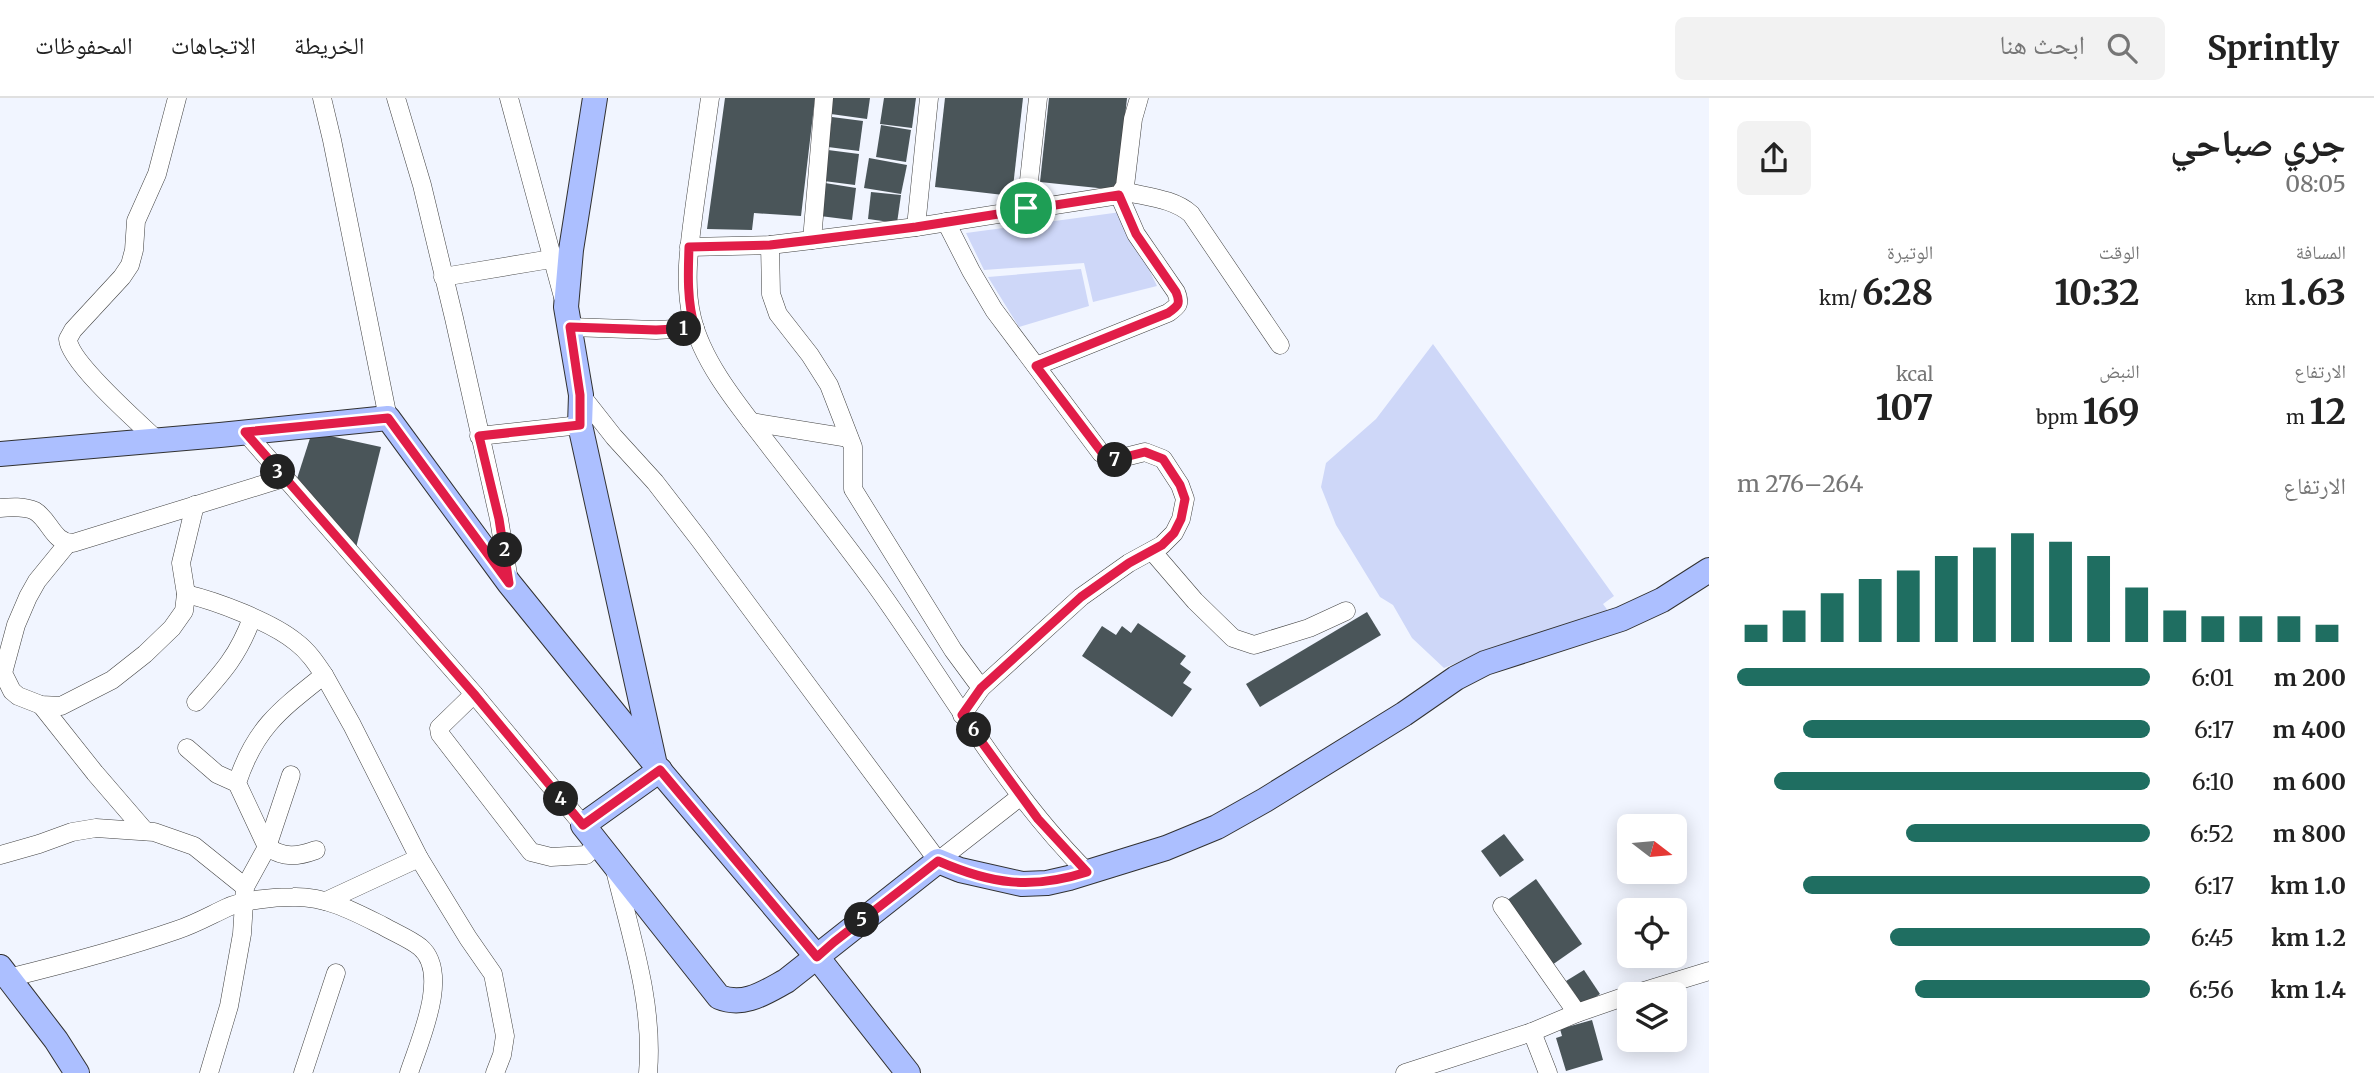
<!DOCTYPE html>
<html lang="ar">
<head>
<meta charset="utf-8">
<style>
	body { margin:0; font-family:Merriweather,"Noto Naskh Arabic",serif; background:#f2f2f2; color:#222; direction:rtl; height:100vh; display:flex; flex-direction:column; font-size:26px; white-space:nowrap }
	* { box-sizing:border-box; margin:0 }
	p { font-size:23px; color:#767676 }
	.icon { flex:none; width:38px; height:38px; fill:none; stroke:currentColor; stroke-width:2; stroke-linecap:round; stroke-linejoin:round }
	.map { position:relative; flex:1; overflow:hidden; direction:ltr }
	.panel { display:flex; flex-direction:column; background:#fff; width:665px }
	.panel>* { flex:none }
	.needle { width:46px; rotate:106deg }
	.fabs { position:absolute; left:1617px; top:716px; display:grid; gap:14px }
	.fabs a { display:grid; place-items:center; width:70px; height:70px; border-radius:10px; background:#fff; box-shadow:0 4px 18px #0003; font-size:35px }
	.pin { position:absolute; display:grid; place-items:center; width:60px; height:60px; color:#fff; margin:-30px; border:4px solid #fff; border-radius:50%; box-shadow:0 2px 7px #0007 }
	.km { position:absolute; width:35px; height:35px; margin:-18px; border-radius:50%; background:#222; color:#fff; font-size:19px; line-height:35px; text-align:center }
	.round { display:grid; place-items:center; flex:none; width:74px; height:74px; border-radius:10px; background:#f2f2f2 }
	.overview { display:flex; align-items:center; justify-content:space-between; height:119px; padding:0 28px }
	h1 { font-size:38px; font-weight:700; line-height:52px }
	.metrics { display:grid; grid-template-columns:repeat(3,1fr); gap:10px; height:119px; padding:7px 28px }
	.metrics div { display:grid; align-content:center }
	.metrics b { font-size:35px; font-weight:700 }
	.metrics small { font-size:19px; font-weight:400 }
	.metrics p { font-size:19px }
	.chart { height:196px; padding:14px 28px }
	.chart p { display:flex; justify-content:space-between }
	.chart svg { width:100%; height:126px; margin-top:7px; stroke:#1f6e61; stroke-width:6 }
	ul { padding:0 28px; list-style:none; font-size:23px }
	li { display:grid; grid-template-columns:112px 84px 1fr; align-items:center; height:52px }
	li i { height:18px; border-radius:9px; background:#1f6e61 }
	header { display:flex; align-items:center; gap:42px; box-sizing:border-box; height:98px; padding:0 35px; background:#fff; border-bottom:2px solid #e0e0e0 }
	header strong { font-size:33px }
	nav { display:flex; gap:38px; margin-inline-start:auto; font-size:24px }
	.search { width:490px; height:63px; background:#f2f2f2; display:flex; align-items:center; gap:18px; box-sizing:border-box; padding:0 24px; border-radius:10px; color:#767676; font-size:26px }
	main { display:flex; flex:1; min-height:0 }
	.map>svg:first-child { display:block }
	.farmland { fill:#ced7f8 }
	.building { fill:#4a5559 }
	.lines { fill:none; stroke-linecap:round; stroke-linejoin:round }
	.street-casing { stroke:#424242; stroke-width:19 }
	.secondary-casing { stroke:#313131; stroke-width:26 }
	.street { stroke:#fff; stroke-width:18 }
	.secondary { stroke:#acbfff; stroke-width:24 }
	.route-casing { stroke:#fff; stroke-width:14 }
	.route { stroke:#e11d48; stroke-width:9 }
</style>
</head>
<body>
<header>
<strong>Sprintly</strong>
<div class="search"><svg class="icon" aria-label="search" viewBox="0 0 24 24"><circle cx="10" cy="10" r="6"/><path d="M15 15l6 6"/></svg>ابحث هنا</div>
<nav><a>الخريطة</a><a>الاتجاهات</a><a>المحفوظات</a></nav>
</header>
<main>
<section class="panel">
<div class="overview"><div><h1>جري صباحي</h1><p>08:05</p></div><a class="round"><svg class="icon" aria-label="share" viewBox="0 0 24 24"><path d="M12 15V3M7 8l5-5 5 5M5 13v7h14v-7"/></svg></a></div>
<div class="metrics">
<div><p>المسافة</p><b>1.63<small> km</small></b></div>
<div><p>الوقت</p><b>10:32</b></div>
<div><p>الوتيرة</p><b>6:28<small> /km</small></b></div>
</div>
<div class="metrics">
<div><p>الارتفاع</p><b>12<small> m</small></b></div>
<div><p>النبض</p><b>169<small> bpm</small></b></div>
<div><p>kcal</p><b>107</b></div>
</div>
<div class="chart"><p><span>الارتفاع</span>264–276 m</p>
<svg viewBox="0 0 160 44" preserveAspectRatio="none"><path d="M5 44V38M15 44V33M25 44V27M35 44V22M45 44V19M55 44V14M65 44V11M75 44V6M85 44V9M95 44V14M105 44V25M115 44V33M125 44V35M135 44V35M145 44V35M155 44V38"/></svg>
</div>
<ul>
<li><b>200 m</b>6:01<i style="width:100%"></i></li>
<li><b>400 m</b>6:17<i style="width:84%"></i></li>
<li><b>600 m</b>6:10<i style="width:91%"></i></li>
<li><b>800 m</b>6:52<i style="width:59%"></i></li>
<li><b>1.0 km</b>6:17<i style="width:84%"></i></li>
<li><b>1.2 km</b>6:45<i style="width:63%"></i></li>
<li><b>1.4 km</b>6:56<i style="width:57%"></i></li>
</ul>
</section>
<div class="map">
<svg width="1709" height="975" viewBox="0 0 1709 975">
	<rect width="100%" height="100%" fill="#f1f5ff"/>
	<g class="farmland">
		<path d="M 1121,114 L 1157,188 L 1093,204 L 1084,165 L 984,172 L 966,135 Z"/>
		<path d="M 1081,171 L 1089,208 L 1019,229 L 988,179 Z"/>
		<path d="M 1433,246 L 1614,498 L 1603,506 L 1612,518 L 1517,541 L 1444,570 L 1412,540 L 1393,507 L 1380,499 L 1336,427 L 1321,389 L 1326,365 L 1376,321 Z"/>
	</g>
	<g class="building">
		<path d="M 725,0 L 815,0 L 801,118 L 754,115 L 752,132 L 707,131 Z"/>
		<path d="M 833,0 L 870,0 L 867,21 L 831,16 Z"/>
		<path d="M 884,0 L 916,0 L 912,30 L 880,26 Z"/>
		<path d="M 945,0 L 1023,0 L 1012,98 L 935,89 Z"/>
		<path d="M 1049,0 L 1127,0 L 1117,92 L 1040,84 Z"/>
		<path d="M 832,19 L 863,23 L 859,53 L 828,49 Z"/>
		<path d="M 881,27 L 911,32 L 906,64 L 876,59 Z"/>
		<path d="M 828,52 L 859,56 L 855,87 L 824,83 Z"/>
		<path d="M 869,60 L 907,67 L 901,96 L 864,90 Z"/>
		<path d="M 825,85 L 856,90 L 852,122 L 820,118 Z"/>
		<path d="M 871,94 L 901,97 L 897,125 L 868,121 Z"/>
		<path d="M 312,334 L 381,349 L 354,458 L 294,390 Z"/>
		<path d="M 1367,514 L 1381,537 L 1260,609 L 1246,586 Z"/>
		<path d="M 1138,525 L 1186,558 L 1180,566 L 1191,574 L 1183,585 L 1192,591 L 1172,619 L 1082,558 L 1102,528 L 1116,537 L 1122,528 L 1131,535 Z"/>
		<path d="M 1504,736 L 1524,762 L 1500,779 L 1481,753 Z"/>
		<path d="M 1536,781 L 1582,846 L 1552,867 L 1506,803 Z"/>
		<path d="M 1584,872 L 1600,896 L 1583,908 L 1566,883 Z"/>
		<path d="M 1592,922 L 1603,962 L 1566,973 L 1556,940 L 1562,938 L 1560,931 Z"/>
	</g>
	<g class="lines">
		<g class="street-casing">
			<g id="street">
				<path d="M 322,0 L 332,42 L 388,320"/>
				<path d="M 396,0 L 422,87 L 454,220 L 499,421 L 509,483"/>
				<path d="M 509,0 L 563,199"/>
				<path d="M 710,0 C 705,35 700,70 695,105 C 690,143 683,183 692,220 C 703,267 743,313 771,350 C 806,395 841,440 874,485 C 944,582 1002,689 1087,774"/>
				<path d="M 1123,93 C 1146,99 1173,100 1191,116 L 1280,247"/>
				<path d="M 1026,110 L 1038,0"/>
				<path d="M 946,124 L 971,173 L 994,212 L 1101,355 L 1113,362 L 1145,354 L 1163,361 L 1180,387 L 1185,401 L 1181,421 L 1174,435 L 1162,447 L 1129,465 L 1081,499 L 981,590"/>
				<path d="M 916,129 L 929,0"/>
				<path d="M 812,142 L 824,0"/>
				<path d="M 770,147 L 771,196 L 778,216 L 810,257 L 829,287 L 853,349 L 853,391 L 953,552 L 981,590 L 962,617"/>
				<path d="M 689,149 L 770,147 L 812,142 L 916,129 L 1119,97 L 1125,88 L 1133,21 L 1139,0"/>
				<path d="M 443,179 L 551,161"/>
				<path d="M 570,229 L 656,232 L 695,230"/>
				<path d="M 1036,268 L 1168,215 C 1178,208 1181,206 1176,194 L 1136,136 L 1119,97"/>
				<path d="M 581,297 L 614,339 L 655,384 L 699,441 L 938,763 L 1021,698"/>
				<path d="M 751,324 L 849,340"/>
				<path d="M 245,334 L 474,596 L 583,727"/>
				<path d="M 479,338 L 580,327"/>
				<path d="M 158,343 C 139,325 69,264 68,241 L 73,232 L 122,179 L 130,167 L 134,152 L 136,123 L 157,76 L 177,0"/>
				<path d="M 0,410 C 11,409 24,408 35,413 C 50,422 53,445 73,445 L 284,380"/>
				<path d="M 68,445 L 37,483 L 28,499 L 16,527 L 3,575 L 12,593 L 18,598 L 41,607 L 61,608 L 112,582 L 145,556 L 172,530 L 184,513 L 186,496 L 181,465 L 195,407"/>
				<path d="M 1152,453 L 1195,503 L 1233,540 L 1254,547 L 1309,530 L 1346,513"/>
				<path d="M 186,496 C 216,503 272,524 296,544 C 308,553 316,565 324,577 C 280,612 255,630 237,685 L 267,749 L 245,789 L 242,836 L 229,908 L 209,975"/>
				<path d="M 324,577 L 352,627 L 419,760 L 468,840 L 493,876 L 505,938 L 502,957 L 495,975"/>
				<path d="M 474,596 L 439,630 L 440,636 L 531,754 L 551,759 L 586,757 L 598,746"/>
				<path d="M 196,604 C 222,575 238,558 252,520"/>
				<path d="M 41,607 L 95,675 L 145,733"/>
				<path d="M 187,650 L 217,676 L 237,685"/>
				<path d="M 291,677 L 267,749 C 284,760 297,759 316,752"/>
				<path d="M 0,757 L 39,746 L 72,734 L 96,730 L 154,734 L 194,748 L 245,789"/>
				<path d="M 615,772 C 631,838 654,906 648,975"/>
				<path d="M 326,803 L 419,760"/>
				<path d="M 1502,808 L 1577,915"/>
				<path d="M 8,880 C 65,866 122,851 177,832 C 195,826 209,818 226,810 C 243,802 274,799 293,799 C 326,798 355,814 383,828 C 395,835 410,841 420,849 C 451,875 419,944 409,975"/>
				<path d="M 1634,896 L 1709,873"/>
				<path d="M 1532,934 L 1548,975"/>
				<path d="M 303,975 L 336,875"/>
				<path d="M 1405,975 L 1532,934 L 1577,915 L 1629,897"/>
			</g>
		</g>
		<g class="secondary-casing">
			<g id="secondary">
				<path d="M 595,0 L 571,152 L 566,209 L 581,297 L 580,327 L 655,667 L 817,859 L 908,975"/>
				<path d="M 0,356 L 220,337 L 388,320 L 509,485 L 652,662"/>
				<path d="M 660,672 L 583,727 L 719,899 C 744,909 764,895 786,883 L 938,763 L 960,772 L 1022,786 L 1047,785 L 1069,780 L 1166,750 L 1217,729 L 1265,702 L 1404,616 L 1456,580 L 1485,565 L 1621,521 L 1662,502 L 1709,472"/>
				<path d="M 0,869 L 56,942 L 77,975"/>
			</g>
		</g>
		<use href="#street" class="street"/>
		<use href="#secondary" class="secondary"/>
	</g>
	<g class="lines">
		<g class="route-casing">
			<path id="route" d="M 1119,97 L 1136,136 L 1176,194 C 1181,206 1178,208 1168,215 L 1036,268 L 1106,360 L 1113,362 L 1145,354 L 1163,361 L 1180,387 L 1185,401 L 1181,421 L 1174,435 L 1162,447 L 1129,465 L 1081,499 L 981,590 L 962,617 L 1038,721 L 1087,774 C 1031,792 991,786 938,763 L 834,844 L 817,859 L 660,672 L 583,727 L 474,596 L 245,334 L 388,320 L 509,485 L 499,421 L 479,338 L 580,327 L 580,297 L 570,229 L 656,232 L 695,230 C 687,204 688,176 689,149 L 770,147 L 812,142 L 916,129 Z"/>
		</g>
		<use href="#route" class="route"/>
	</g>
</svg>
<div class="fabs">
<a><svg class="needle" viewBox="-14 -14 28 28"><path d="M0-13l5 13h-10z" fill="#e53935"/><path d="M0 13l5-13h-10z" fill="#767676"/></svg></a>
<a><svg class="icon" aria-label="locate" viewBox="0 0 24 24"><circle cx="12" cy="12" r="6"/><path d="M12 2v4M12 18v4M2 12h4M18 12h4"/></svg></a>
<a><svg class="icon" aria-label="layers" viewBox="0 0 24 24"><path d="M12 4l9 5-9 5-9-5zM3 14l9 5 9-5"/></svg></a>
</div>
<div class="pin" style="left:1026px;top:110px;background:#1e9e55"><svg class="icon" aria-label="arrive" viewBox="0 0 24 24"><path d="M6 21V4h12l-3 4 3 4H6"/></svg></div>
<b class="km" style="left:684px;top:231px">1</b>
<b class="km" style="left:505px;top:452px">2</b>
<b class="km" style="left:278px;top:374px">3</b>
<b class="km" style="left:561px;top:701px">4</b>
<b class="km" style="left:862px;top:822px">5</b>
<b class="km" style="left:974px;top:632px">6</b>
<b class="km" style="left:1115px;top:362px">7</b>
</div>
</main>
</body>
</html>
